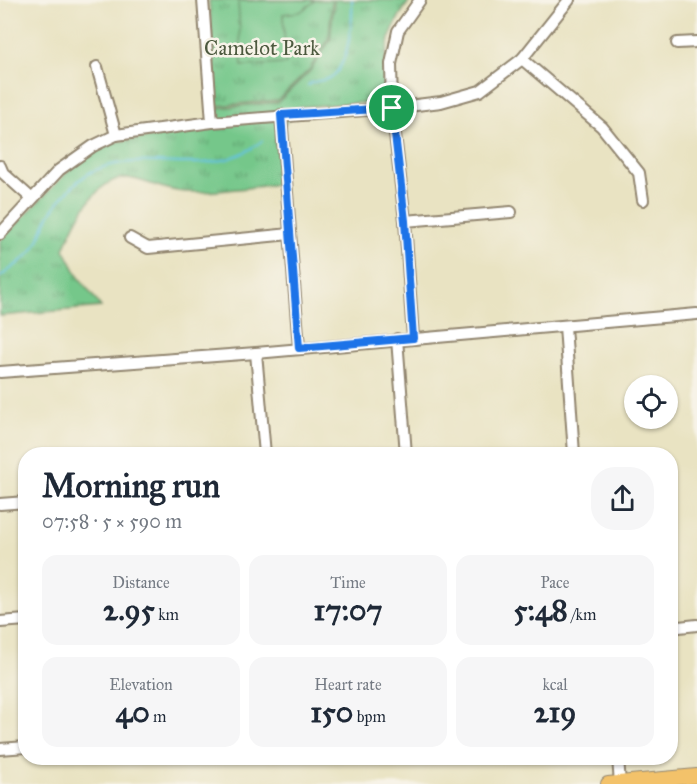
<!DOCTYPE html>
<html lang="en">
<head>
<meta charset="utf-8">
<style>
	body { margin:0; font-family:"IM FELL Great Primer",serif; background:#f6f6f7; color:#1f2937; height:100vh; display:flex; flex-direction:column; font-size:22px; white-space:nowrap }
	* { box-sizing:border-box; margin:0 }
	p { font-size:20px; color:#747a83 }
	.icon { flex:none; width:33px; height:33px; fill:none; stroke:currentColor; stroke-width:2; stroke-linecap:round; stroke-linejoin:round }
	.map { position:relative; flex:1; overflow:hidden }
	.sheet { position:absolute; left:18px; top:447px; width:660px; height:318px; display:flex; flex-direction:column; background:#fff; border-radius:24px; box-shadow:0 2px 4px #0004 }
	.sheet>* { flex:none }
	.buttons { position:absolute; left:624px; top:375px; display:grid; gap:12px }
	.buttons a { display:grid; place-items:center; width:54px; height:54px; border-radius:50%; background:#fff; box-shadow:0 2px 4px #0004; font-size:30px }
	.pin { position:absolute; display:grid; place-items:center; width:51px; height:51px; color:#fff; margin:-26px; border:3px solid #fff; border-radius:50%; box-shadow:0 2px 6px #0007 }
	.round { display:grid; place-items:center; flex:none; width:63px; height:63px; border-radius:24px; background:#f6f6f7 }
	.head { display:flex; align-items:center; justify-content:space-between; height:102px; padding:0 24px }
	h1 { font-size:33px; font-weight:700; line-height:45px }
	.figures { display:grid; grid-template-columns:repeat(3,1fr); gap:9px; height:102px; padding:6px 24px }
	.figures div { display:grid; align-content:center; border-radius:15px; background:#f6f6f7; text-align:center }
	.figures b { font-size:30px; font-weight:700 }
	.figures small { font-size:16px; font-weight:400 }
	.figures p { font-size:16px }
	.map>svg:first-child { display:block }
	.park { fill:url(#park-tufts); stroke:#587854; stroke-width:1.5 }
	.pitch { fill:#75c78a; stroke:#587854; stroke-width:1.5 }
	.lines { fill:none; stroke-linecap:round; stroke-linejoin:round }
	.stream { stroke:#63c2e2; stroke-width:2 }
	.minor-casing { stroke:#928670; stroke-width:14 }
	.major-casing { stroke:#928670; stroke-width:16 }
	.minor { stroke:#fff; stroke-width:10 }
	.major { stroke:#f3c26a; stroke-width:14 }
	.route-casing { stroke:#fff; stroke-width:12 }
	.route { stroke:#1a73e8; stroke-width:8 }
	.labels { text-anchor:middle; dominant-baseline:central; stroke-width:5; stroke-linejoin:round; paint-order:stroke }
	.park-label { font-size:21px; fill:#4c593e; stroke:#f7f3e8 }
</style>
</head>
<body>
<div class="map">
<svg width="697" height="784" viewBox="0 0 697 784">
	<defs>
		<pattern id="park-tufts" width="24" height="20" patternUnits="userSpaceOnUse" patternTransform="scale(1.5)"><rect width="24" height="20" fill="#75c78a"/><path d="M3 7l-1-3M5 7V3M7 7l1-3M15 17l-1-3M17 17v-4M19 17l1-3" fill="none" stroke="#61a270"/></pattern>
	</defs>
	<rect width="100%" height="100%" fill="#f7f3e8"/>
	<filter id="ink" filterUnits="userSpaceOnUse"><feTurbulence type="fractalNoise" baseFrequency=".0167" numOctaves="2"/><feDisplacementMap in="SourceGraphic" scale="12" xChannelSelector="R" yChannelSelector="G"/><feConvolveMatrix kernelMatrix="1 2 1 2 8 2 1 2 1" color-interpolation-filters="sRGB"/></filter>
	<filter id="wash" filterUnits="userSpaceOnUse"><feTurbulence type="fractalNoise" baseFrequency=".008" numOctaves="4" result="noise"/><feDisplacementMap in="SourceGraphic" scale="24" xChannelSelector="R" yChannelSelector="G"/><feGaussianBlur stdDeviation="1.35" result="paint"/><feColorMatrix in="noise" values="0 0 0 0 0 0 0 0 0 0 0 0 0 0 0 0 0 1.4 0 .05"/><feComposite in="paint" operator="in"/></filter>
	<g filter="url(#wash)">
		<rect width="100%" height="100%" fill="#e9e3c2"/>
		<g class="park">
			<path d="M 209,0 L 332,0 L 329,39 L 310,69 L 278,100 L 217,106 Z"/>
			<path d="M 334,0 L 410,0 C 383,37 384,57 386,101 L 299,107 L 276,135 L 280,184 C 249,187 218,193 187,192 C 169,192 151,183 134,179 C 98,170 74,224 64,249 L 78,276 L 101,307 L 0,316 L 0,241 L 76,163 L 114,142 L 218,128 L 217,108 L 278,102 L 310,71 L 330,40 Z"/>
		</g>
		<path class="pitch" d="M 316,0 L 300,12 L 283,14 L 286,64 L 242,66 L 238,1 Z"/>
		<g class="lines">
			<g class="stream">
				<path d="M 308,85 C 315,79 326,82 333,76 C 349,62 353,20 352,0"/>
				<path d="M 0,277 C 10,269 23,261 32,251 C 39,242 42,229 48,218 C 56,203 76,180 91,172 C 148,145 208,185 262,141"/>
			</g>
		</g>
	</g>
	<g filter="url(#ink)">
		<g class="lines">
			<g class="minor-casing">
				<g id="minor">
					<path d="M 203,0 L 212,122"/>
					<path d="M 677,43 L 697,42"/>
					<path d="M 522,59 L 602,127 L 639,173 L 643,200"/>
					<path d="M 97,67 L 116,135"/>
					<path d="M 281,115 L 299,348"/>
					<path d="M 0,166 L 3,173 L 31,198"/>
					<path d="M 405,221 L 511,212"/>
					<path d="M 0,234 L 59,170 L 93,146 L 116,135 L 212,122 L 392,108 L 441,102 L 480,91 L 522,59 L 569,0"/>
					<path d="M 130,238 L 148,248 L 290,234"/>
					<path d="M 565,326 L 574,454"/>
					<path d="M 413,338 L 405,221 L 392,108 L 391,64 L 398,31 L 420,0"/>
					<path d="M 397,339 L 406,454"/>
					<path d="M 256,353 L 265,454"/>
					<path d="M 0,372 L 256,353 L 697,314"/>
					<path d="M 0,504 L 26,502"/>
					<path d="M 0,622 L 26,620"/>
					<path d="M 670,628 L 697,625"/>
					<path d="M 0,749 L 26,747"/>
					<path d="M 618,758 L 620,784"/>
				</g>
			</g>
			<g class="major-casing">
				<path id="major" d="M 608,784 L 697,776"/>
			</g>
			<use href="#minor" class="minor"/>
			<use href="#major" class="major"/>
		</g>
	</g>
	<g class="lines" filter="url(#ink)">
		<g class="route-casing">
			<path id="route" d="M 392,108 L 405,221 L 413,338 L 299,348 L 281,115 Z"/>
		</g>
		<use href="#route" class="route"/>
	</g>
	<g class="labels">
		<g class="park-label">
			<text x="262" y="48">Camelot Park</text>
		</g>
	</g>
</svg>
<div class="buttons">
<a><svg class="icon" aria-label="locate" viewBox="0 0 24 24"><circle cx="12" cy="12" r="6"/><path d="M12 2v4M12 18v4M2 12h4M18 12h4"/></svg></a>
</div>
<div class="pin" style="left:392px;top:108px;background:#1e9e55"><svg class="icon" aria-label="arrive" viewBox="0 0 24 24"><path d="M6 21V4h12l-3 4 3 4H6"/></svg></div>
<section class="sheet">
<div class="head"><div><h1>Morning run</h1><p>07:58 · 5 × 590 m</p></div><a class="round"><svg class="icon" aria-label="share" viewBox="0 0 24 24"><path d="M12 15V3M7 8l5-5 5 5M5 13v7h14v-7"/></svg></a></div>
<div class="figures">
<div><p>Distance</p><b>2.95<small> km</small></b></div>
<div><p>Time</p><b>17:07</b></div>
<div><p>Pace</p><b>5:48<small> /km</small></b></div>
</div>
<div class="figures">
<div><p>Elevation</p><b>40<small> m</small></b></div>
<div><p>Heart rate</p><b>150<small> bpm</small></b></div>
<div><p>kcal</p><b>219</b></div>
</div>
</section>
</div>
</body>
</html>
